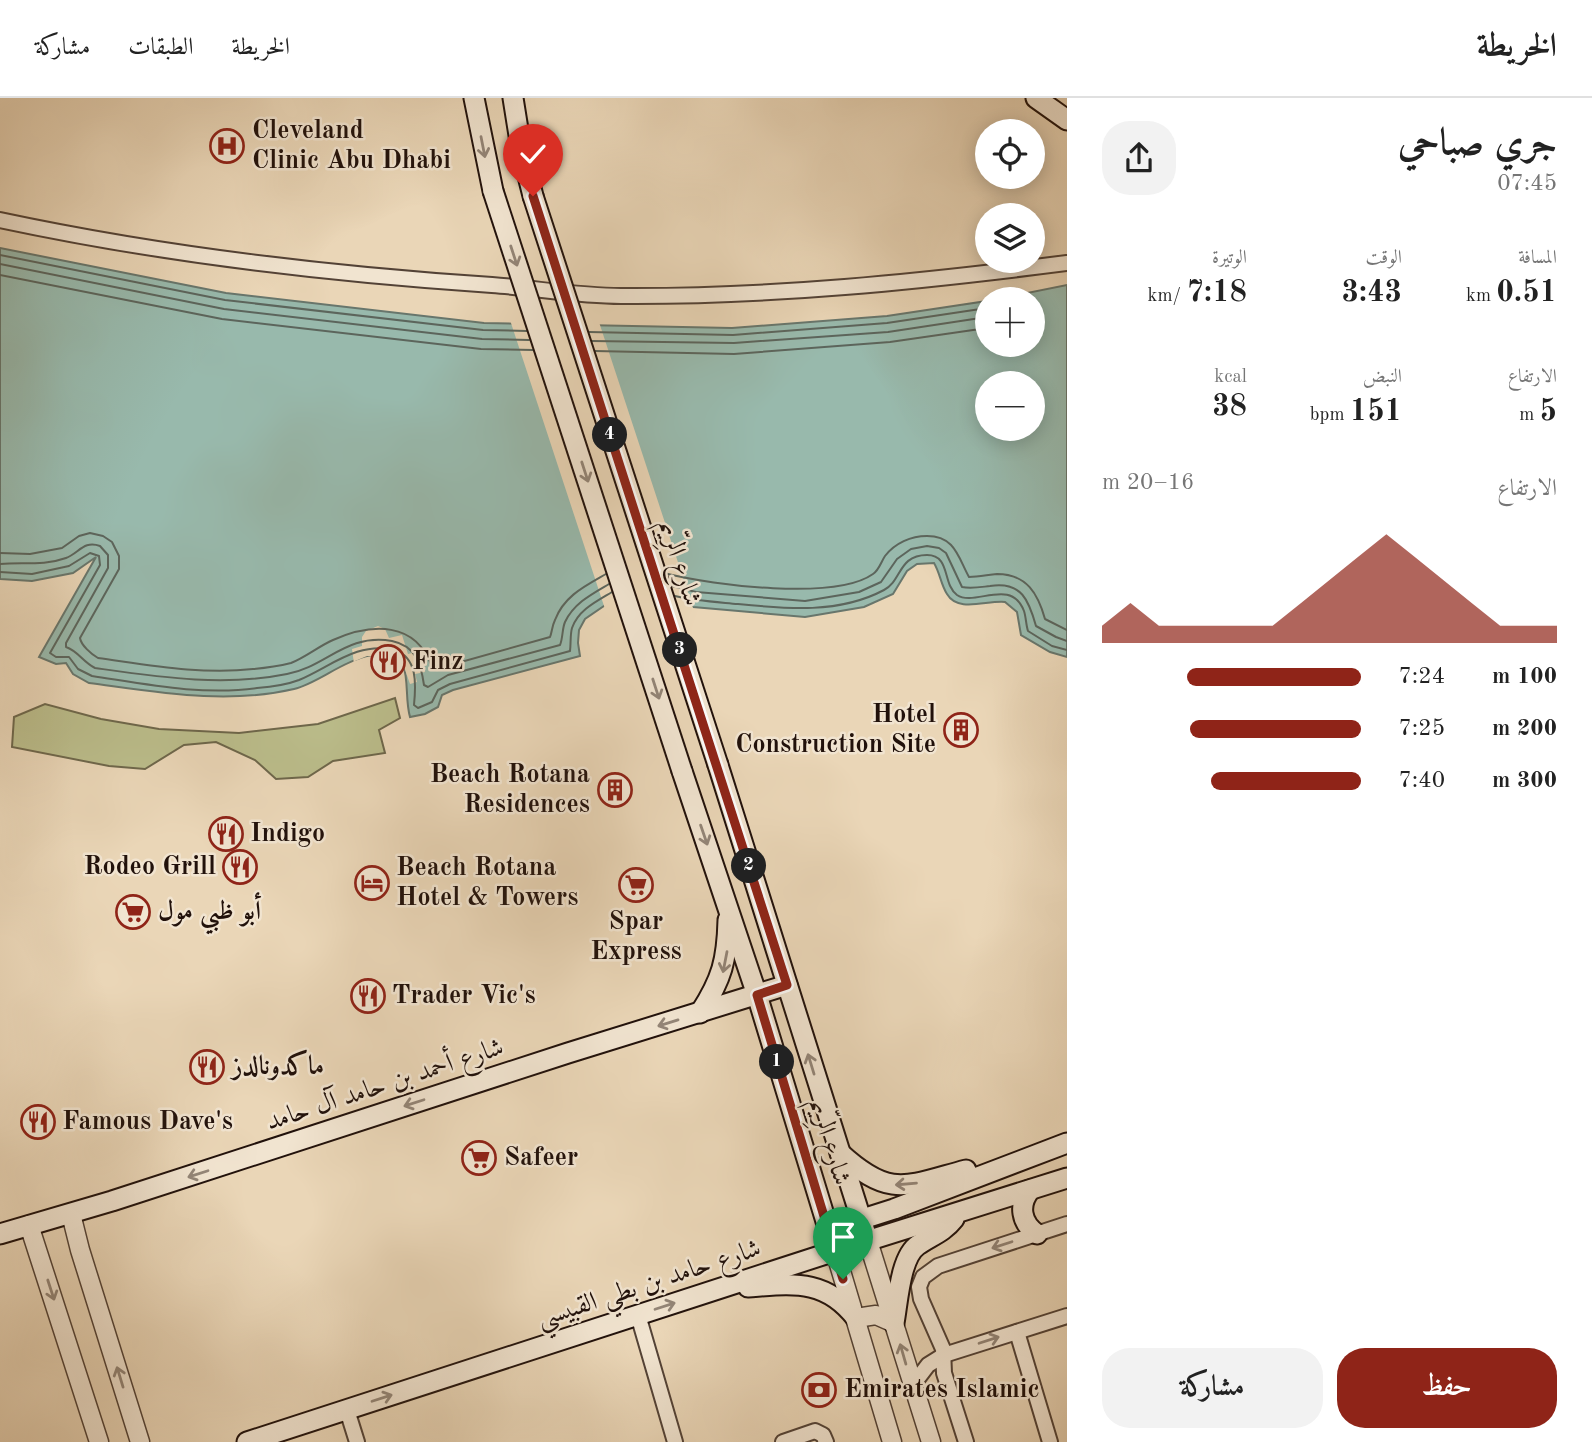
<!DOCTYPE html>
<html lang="ar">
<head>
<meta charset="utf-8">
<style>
	body { margin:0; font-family:"Old Standard TT",Amiri,serif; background:#f2f2f2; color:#222; direction:rtl; height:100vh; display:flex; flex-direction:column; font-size:26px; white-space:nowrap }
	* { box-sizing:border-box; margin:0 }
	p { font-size:23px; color:#767676 }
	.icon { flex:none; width:38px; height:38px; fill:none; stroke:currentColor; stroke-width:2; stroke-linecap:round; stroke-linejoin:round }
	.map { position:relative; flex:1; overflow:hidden; direction:ltr }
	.details { display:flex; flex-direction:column; background:#fff; width:525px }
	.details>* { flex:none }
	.fabs { position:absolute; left:975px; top:21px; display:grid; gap:14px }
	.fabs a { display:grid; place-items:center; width:70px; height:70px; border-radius:50%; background:#fff; box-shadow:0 4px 18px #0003; font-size:35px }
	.pin { position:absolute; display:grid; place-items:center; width:60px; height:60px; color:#fff; margin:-72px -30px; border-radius:50% 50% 50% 0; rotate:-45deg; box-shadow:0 0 7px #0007 }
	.pin .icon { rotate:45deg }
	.km { position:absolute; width:35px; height:35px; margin:-18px; border-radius:50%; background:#222; color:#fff; font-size:19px; line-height:35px; text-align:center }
	.round { display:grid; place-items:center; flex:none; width:74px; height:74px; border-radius:28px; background:#f2f2f2 }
	.head { display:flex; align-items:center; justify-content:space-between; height:119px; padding:0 35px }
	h1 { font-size:38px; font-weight:700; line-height:52px }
	.stats { display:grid; grid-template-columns:repeat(3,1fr); gap:10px; height:119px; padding:7px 35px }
	.stats div { display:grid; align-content:center }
	.stats b { font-size:30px; font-weight:700 }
	.stats small { font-size:19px; font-weight:400 }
	.stats p { font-size:19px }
	.chart { height:196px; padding:14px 35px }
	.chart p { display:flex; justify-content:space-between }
	.chart svg { width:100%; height:126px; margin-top:7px; fill:#8f2418; opacity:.7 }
	.cta { display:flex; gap:14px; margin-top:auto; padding:14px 35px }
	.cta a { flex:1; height:80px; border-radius:28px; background:#8f2418; color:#fff; font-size:28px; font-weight:700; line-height:80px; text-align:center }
	.cta a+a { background:#f2f2f2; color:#222 }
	ul { padding:0 35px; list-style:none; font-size:23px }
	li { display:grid; grid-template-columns:112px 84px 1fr; align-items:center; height:52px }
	li i { height:18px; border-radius:9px; background:#8f2418 }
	header { display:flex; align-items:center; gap:42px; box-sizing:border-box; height:98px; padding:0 35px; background:#fff; border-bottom:2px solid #e0e0e0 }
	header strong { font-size:33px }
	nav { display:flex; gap:38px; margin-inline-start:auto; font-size:24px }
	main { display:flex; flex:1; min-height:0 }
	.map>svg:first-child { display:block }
	.green { fill:#bbbd8b; stroke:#6e674b; stroke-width:2 }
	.water { fill:#98b9ac; stroke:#68766c; stroke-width:2; fill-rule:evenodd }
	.pier { fill:#ead6b7 }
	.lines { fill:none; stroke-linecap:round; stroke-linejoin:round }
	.shore { stroke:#5c655c; stroke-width:2 }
	.minor-casing { stroke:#534236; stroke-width:18 }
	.tertiary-casing { stroke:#534236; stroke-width:21 }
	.secondary-casing { stroke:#21110b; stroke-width:23 }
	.minor { stroke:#f1e4d0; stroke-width:14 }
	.tertiary { stroke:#f1e4d0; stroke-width:18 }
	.secondary { stroke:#f1e4d0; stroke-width:19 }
	.secondary-bridge-casing { stroke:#21110b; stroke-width:23; stroke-linecap:butt }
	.secondary-bridge { stroke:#f1e4d0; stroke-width:19 }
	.oneway { stroke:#938577 }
	.route-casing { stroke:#fff; stroke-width:14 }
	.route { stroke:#8f2418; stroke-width:9 }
	.labels { text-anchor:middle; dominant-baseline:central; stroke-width:5; stroke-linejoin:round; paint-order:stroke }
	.poi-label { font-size:26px; font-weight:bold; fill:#21110b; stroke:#f1e4d0; text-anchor:start }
	.street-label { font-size:26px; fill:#21110b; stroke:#f1e4d0 }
</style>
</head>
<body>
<header>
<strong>الخريطة</strong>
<nav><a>الخريطة</a><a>الطبقات</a><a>مشاركة</a></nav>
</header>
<main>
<section class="details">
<div class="head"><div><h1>جري صباحي</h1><p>07:45</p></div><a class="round"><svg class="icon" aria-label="share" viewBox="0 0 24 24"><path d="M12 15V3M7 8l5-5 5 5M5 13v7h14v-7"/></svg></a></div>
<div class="stats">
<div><p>المسافة</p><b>0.51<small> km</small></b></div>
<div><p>الوقت</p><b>3:43</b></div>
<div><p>الوتيرة</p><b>7:18<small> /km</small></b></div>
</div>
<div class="stats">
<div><p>الارتفاع</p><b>5<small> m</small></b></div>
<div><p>النبض</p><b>151<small> bpm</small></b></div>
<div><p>kcal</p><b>38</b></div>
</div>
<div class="chart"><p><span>الارتفاع</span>16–20 m</p>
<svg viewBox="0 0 160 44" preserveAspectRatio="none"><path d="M0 44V38L10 30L20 38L30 38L40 38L50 38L60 38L70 30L80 22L90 14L100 6L110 14L120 22L130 30L140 38L150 38L160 38V44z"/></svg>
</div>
<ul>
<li><b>100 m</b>7:24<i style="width:67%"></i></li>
<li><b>200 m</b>7:25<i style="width:66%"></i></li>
<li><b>300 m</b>7:40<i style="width:58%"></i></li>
</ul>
<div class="cta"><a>حفظ</a><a>مشاركة</a></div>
</section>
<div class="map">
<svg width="1067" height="1344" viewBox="0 0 1067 1344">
	<rect width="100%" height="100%" fill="#ead6b7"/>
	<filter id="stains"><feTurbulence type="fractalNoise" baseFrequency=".00286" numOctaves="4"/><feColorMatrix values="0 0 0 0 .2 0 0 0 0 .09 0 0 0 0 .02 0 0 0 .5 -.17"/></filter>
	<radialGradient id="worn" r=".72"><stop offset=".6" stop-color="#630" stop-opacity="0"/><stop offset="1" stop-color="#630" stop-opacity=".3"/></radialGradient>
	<path class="green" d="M 395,600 L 400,620 L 379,632 L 385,655 L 333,663 L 308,679 L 276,681 L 255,662 L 216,644 L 184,647 L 145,671 L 109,668 L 12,649 L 14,619 L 45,606 L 101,621 L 159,631 L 239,635 L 318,626 Z"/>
	<path class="water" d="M 0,150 L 226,195 L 484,225 L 732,230 L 887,218 L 987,203 L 987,247 L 1032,247 L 1032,201 L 997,201 L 1067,187 L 1067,559 L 1050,554 L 1021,537 L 1017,514 L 1005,504 C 987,502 958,515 947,496 C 941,487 940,475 934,465 L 917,466 L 907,473 L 893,496 L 864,509 L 805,519 L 693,509 L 652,500 L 620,497 L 585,521 L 579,532 L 578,545 L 580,558 L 453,592 L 442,597 L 438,609 L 425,616 L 410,619 C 405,601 409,584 403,566 C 367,538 328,583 294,591 C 226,607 157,594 89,585 L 73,576 L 66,565 L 56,566 L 39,559 L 96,459 L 73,475 L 32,483 L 0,481 ZM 987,285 L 1032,285 L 1032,331 L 987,331 Z"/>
	<g class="pier">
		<path d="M 510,222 L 599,224 L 694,513 L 651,503 L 621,501 L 605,511 Z"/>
		<path d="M 378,528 L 385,531 L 389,540 L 402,537 L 408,556 L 420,553 L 425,574 L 415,576 L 417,584 L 410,586 L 403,566 L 391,559 L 367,558 L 355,563 L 354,566 L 352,551 L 362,548 L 362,539 L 366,533 Z"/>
	</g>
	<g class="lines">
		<g class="shore">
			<path d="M 0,157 L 225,202 L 483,232 L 527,233"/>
			<path d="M 0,166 L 224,211 L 482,241 L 529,242"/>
			<path d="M 0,177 L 222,221 L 481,251 L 533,252"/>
			<path d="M 589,234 L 733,237 L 887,225 L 987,210"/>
			<path d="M 592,243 L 734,245 L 888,234 L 987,219"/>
			<path d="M 595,253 L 734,256 L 890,244 L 987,230"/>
			<path d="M 0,455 L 30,456 L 62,450 L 79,438 L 90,435 L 103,438 L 112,444 L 119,458 L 119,471 L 80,540 C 81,547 91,556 98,560 C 149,567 202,577 253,571 C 265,570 279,568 291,565 C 306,559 319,548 333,542 C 372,525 416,523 432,569 L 436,571 L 550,539 C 552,534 552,528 555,522 C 564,498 585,488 606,476"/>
			<path d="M 0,466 C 22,464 44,468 66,460 C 79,455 84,442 100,448 L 108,457 L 108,470 L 66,545 L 66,549 C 78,553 83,564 95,570 C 159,579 223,589 287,576 C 326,569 346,535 392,543 C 416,548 421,566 424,587 L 428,589 L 448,577 L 560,547 C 563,540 562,531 565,524 C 574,505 592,496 609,486"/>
			<path d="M 0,474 L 32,476 L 69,468 L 90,455 L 99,458 L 100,467 L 50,555 L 56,559 L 69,559 L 78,571 L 92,578 C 145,586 203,598 257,590 C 270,589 286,587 299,582 C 330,569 358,543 394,552 C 418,559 416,587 414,607 L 418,610 L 432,604 L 438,592 L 450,586 L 570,553 C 571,546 570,537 572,530 C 578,512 597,503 612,494"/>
			<path d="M 668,476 C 713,487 835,503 873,476 C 879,472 881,464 885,458 C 895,445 911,438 927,438 C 955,438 958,459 969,479 C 978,479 987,477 997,476 C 1027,476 1038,496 1045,521 L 1067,532"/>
			<path d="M 672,488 L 696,494 L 805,503 L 859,494 L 881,484 L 897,461 L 911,451 L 927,448 L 939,450 L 946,455 L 962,489 C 971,491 981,489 990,488 C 1022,483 1029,503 1036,528 L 1056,539 L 1067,543"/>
			<path d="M 675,498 C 696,503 717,504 738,506 C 787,511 839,516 884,492 C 902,483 898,457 927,457 C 951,457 942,486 957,497 C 975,509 1011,479 1024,513 C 1026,519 1026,527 1028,533 L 1052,548 L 1067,552"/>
		</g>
		<g class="minor-casing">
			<g id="minor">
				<path d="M 0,122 C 164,157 325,176 492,187 C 534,190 578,198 621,198 C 772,199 918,184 1067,165"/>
				<path d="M 638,1217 L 675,1344"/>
				<path d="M 1017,1234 L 1050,1344"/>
				<path d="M 912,1288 L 928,1267 L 944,1257 L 1067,1218"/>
				<path d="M 347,1312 L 357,1344"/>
				<path d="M 783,1344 L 815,1333 L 823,1337 L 826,1344"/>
				<path d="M 966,1344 L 944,1275 L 943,1251 L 921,1201 L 919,1189 L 923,1179 L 938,1168 L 1067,1126"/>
			</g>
		</g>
		<g class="tertiary-casing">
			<g id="tertiary">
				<path d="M 71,1116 L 80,1152 L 140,1344"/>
				<path d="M 29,1127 L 99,1344"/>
				<path d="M 868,1143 L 931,1344"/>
				<path d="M 835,1153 L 892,1344"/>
				<path d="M 856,1220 L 876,1217 L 894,1225"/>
			</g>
		</g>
		<g class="secondary-casing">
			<g id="secondary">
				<path d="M 474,0 L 493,93"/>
				<path d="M 513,0 L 521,50 L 533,98"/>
				<path d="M 1036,0 L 1067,22"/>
				<path d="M 718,667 L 868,1143"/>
				<path d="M 682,673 L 757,897 L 835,1153"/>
				<path d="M 700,915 C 722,881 727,862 728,822"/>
				<path d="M 840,1055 C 890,1101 906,1088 966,1072"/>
				<path d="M 1030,1092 C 1018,1107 1021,1125 1037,1136"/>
				<path d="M 828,1132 L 894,1111 L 1067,1045"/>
				<path d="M 0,1136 L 112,1103 L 568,955 L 787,887"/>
				<path d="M 748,1189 C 792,1186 825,1180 856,1220"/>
				<path d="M 894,1225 C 898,1204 900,1159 918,1147 C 931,1138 944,1134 954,1121"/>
				<path d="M 247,1344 L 835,1153 L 1067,1080"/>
			</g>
		</g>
		<use href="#minor" class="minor"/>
		<use href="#tertiary" class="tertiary"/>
		<use href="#secondary" class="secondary"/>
		<g class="secondary-bridge-casing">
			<g id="secondary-bridge">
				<path d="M 493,93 L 682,673"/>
				<path d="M 533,98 L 718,667"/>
			</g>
		</g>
		<use href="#secondary-bridge" class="secondary-bridge"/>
	</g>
	<defs><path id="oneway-shaft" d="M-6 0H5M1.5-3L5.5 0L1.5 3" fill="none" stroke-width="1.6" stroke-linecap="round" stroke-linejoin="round" transform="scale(1.75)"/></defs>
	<g class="oneway">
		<use href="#oneway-shaft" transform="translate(483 49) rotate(79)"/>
		<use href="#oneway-shaft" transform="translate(514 158) rotate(72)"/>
		<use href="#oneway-shaft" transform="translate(585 374) rotate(72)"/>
		<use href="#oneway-shaft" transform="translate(656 591) rotate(72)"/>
		<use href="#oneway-shaft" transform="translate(704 737) rotate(71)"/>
		<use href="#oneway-shaft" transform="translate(725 864) rotate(101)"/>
		<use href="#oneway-shaft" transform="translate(668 925) rotate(163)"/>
		<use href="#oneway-shaft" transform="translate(811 966) rotate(-107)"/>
		<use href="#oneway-shaft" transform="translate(414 1005) rotate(162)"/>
		<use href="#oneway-shaft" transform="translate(198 1076) rotate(162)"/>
		<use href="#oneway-shaft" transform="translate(906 1086) rotate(175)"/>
		<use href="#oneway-shaft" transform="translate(1002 1147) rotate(162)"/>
		<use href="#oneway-shaft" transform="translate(51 1192) rotate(72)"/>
		<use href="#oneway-shaft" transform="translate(665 1208) rotate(-18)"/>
		<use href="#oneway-shaft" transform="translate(989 1242) rotate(-18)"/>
		<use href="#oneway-shaft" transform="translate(903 1256) rotate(-106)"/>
		<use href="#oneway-shaft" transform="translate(120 1279) rotate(-107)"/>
		<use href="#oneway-shaft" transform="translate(382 1300) rotate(-18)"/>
	</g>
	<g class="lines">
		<g class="route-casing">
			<path id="route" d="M 533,98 L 787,887 L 757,897 L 843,1181"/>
		</g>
		<use href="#route" class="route"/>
	</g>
	<defs>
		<g id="hospital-ring" transform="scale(1.75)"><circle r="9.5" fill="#f1e4d0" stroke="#8f2418" stroke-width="1.5"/><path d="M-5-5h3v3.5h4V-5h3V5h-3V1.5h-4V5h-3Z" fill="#8f2418"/></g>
		<g id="restaurant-ring" transform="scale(1.75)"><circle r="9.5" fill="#f1e4d0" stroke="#8f2418" stroke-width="1.5"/><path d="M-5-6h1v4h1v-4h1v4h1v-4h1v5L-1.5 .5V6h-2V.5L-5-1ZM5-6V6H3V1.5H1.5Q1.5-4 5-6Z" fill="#8f2418"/></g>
		<g id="building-ring" transform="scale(1.75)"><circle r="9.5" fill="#f1e4d0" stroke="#8f2418" stroke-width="1.5"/><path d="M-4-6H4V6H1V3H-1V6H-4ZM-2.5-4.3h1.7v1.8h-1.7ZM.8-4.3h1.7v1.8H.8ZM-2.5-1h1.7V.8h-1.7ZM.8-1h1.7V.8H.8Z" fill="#8f2418"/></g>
		<g id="hotel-ring" transform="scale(1.75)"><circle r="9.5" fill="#f1e4d0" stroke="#8f2418" stroke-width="1.5"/><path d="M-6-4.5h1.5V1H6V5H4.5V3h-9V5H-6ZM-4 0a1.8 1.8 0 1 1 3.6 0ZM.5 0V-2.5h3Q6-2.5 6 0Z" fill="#8f2418"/></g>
		<g id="supermarket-ring" transform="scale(1.75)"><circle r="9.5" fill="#f1e4d0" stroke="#8f2418" stroke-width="1.5"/><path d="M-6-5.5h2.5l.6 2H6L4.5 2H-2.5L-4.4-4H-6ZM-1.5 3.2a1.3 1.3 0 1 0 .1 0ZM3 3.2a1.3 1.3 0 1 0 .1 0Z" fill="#8f2418"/></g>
		<g id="bank-ring" transform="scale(1.75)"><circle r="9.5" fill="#f1e4d0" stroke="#8f2418" stroke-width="1.5"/><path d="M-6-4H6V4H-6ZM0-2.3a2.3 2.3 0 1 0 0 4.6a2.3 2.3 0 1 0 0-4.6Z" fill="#8f2418"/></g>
	</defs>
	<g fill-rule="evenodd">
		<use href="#hospital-ring" x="227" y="48"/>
		<use href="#restaurant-ring" x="388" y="564"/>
		<use href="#building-ring" x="961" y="632"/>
		<use href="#building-ring" x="615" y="692"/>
		<use href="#restaurant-ring" x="226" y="736"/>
		<use href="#restaurant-ring" x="240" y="769"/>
		<use href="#hotel-ring" x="372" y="785"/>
		<use href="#supermarket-ring" x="636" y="787"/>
		<use href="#supermarket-ring" x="133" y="814"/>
		<use href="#restaurant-ring" x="368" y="898"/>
		<use href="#restaurant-ring" x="207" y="969"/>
		<use href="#restaurant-ring" x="38" y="1024"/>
		<use href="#supermarket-ring" x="479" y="1060"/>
		<use href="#bank-ring" x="819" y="1292"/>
	</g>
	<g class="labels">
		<g class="poi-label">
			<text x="252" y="33">Cleveland<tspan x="252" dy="30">Clinic Abu Dhabi</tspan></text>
			<text x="412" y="564">Finz</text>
			<text x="936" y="617" text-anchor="end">Hotel<tspan x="936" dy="30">Construction Site</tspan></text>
			<text x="590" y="677" text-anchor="end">Beach Rotana<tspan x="590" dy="30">Residences</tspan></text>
			<text x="250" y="736">Indigo</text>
			<text x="216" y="769" text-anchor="end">Rodeo Grill</text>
			<text x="396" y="770">Beach Rotana<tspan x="396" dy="30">Hotel &amp; Towers</tspan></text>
			<text x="158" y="814">أبو ظبي مول</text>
			<text x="636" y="824" text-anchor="middle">Spar<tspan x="636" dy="30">Express</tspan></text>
			<text x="392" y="898">Trader Vic's</text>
			<text x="232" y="969">ماكدونالدز</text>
			<text x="62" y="1024">Famous Dave's</text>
			<text x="504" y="1060">Safeer</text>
			<text x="844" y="1292">Emirates Islamic</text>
		</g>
		<g class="street-label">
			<text transform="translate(679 465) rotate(72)">شارع الرِّيم</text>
			<text transform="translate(385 987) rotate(-18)">شارع أحمد بن حامد آل حامد</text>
			<text transform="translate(829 1044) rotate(73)">شارع الرِّيم</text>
			<text transform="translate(649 1186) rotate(-18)">شارع حامد بن بطي القبيسي</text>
		</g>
	</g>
	<rect width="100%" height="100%" filter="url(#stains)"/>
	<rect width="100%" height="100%" fill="url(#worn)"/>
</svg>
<div class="fabs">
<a><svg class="icon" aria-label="locate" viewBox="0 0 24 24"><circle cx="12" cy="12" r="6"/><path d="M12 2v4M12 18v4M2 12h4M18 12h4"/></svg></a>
<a><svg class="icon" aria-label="layers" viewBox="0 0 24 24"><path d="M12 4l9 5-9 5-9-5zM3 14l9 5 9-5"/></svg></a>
<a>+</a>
<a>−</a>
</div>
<div class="pin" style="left:843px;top:1181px;background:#1e9e55"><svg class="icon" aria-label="arrive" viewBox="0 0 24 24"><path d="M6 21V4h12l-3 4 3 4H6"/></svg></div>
<div class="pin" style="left:533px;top:98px;background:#d93025"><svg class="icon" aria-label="check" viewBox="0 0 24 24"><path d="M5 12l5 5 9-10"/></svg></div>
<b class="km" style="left:777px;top:964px">1</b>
<b class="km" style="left:749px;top:768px">2</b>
<b class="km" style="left:680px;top:552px">3</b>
<b class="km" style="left:610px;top:337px">4</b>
</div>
</main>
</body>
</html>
